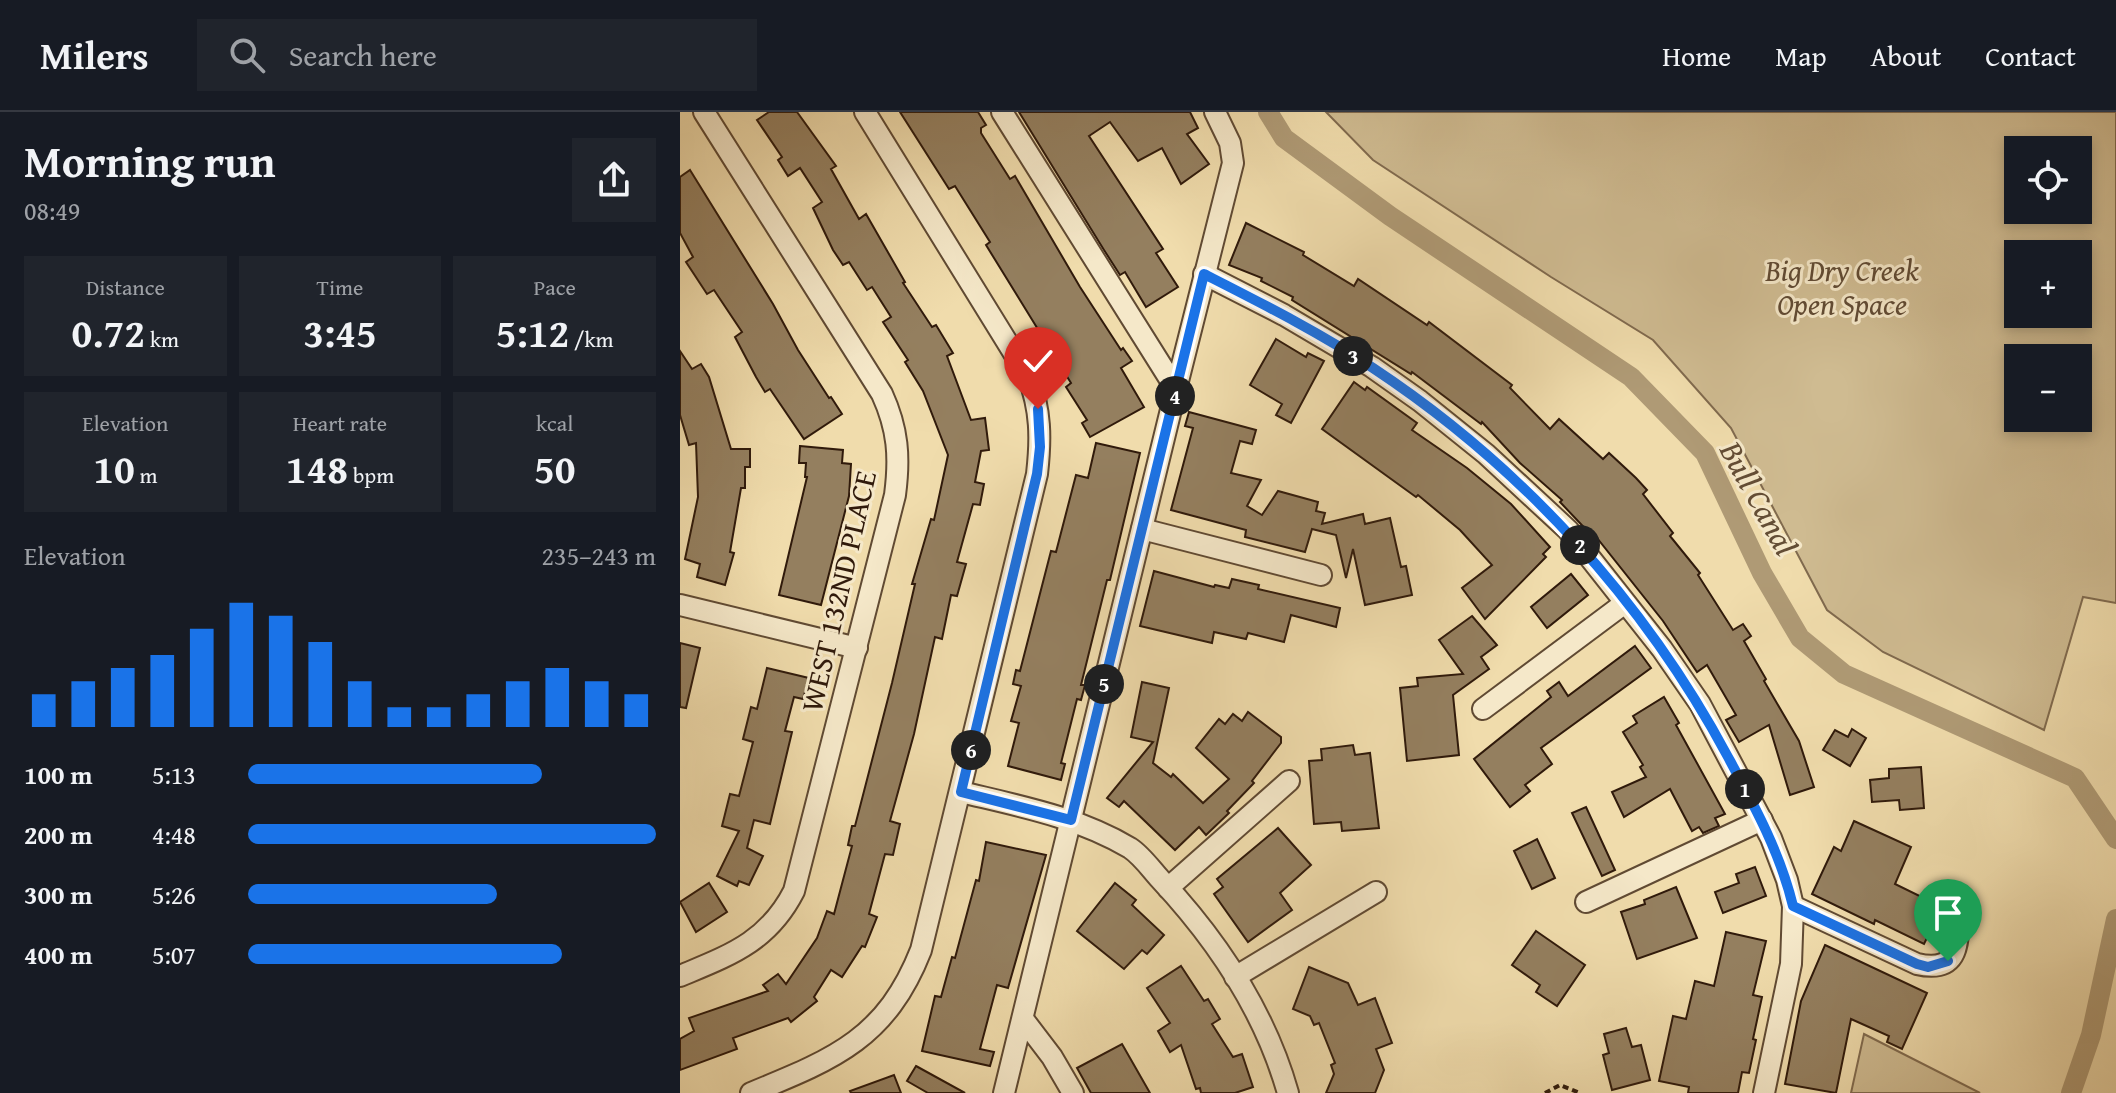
<!DOCTYPE html>
<html lang="en">
<head>
<meta charset="utf-8">
<style>
	body { margin:0; font-family:"Gentium Book Plus",serif; background:#20242c; color:#f1f3f6; height:100vh; display:flex; flex-direction:column; font-size:30px; white-space:nowrap }
	* { box-sizing:border-box; margin:0 }
	p { font-size:26px; color:#9ea1a6 }
	.icon { flex:none; width:44px; height:44px; fill:none; stroke:currentColor; stroke-width:2; stroke-linecap:round; stroke-linejoin:round }
	.map { position:relative; flex:1; overflow:hidden }
	.drawer { display:flex; flex-direction:column; background:#171b24; width:680px }
	.drawer>* { flex:none }
	.controls { position:absolute; left:1324px; top:24px; display:grid; gap:16px }
	.controls a { display:grid; place-items:center; width:88px; height:88px; border-radius:0px; background:#171b24; box-shadow:0 4px 12px #0003; font-size:40px }
	.pin { position:absolute; display:grid; place-items:center; width:68px; height:68px; color:#fff; margin:-82px -34px; border-radius:50% 50% 50% 0; rotate:-45deg; box-shadow:0 0 8px #0007 }
	.pin .icon { rotate:45deg }
	.km { position:absolute; width:40px; height:40px; margin:-20px; border-radius:50%; background:#222; color:#fff; font-size:22px; line-height:40px; text-align:center }
	.round { display:grid; place-items:center; flex:none; width:84px; height:84px; border-radius:0px; background:#20242c }
	.head { display:flex; align-items:center; justify-content:space-between; height:136px; padding:0 24px }
	h1 { font-size:44px; font-weight:800; line-height:60px }
	.metrics { display:grid; grid-template-columns:repeat(3,1fr); gap:12px; height:136px; padding:8px 24px }
	.metrics div { display:grid; align-content:center; border-radius:0px; background:#20242c; text-align:center }
	.metrics b { font-size:40px; font-weight:800 }
	.metrics small { font-size:22px; font-weight:400 }
	.metrics p { font-size:22px }
	.chart { height:224px; padding:16px 24px }
	.chart p { display:flex; justify-content:space-between }
	.chart svg { width:100%; height:144px; margin-top:8px; stroke:#1a73e8; stroke-width:6 }
	ul { padding:0 24px; list-style:none; font-size:26px }
	li { display:grid; grid-template-columns:128px 96px 1fr; align-items:center; height:60px }
	li i { height:20px; border-radius:10px; background:#1a73e8 }
	header { display:flex; align-items:center; gap:48px; box-sizing:border-box; height:112px; padding:0 40px; background:#171b24; border-bottom:2px solid #363941 }
	header strong { font-size:38px }
	nav { display:flex; gap:44px; margin-inline-start:auto; font-size:28px }
	.search { width:560px; height:72px; background:#20242c; display:flex; align-items:center; gap:20px; box-sizing:border-box; padding:0 28px; border-radius:0px; color:#9ea1a6; font-size:30px }
	main { display:flex; flex:1; min-height:0 }
	.map>svg:first-child { display:block }
	.green { fill:#cfbb91; stroke:#806a4e; stroke-width:2; fill-rule:evenodd }
	.lines { fill:none; stroke-linecap:round; stroke-linejoin:round }
	.canal { stroke:#af9a75; stroke-width:20 }
	.building { fill:#947f5f; stroke:#301a0b; stroke-width:2 }
	.street-casing { stroke:#604a33; stroke-width:24 }
	.path { stroke:#301a0b; stroke-width:4; stroke-dasharray:6 4; stroke-linecap:butt }
	.street { stroke:#f5e8c9; stroke-width:20 }
	.route-casing { stroke:#fff; stroke-width:16 }
	.route { stroke:#1a73e8; stroke-width:10 }
	.labels { text-anchor:middle; dominant-baseline:central; stroke-width:6; stroke-linejoin:round; paint-order:stroke }
	.park-label { font-size:30px; font-style:italic; fill:#604a33; stroke:#f5e8c9 }
	.street-label { font-size:30px; fill:#301a0b; stroke:#f5e8c9 }
	.water-label { font-size:32px; font-style:italic; fill:#634d35; stroke:#f5e8c9 }
</style>
</head>
<body>
<header>
<strong>Milers</strong>
<div class="search"><svg class="icon" aria-label="search" viewBox="0 0 24 24"><circle cx="10" cy="10" r="6"/><path d="M15 15l6 6"/></svg>Search here</div>
<nav><a>Home</a><a>Map</a><a>About</a><a>Contact</a></nav>
</header>
<main>
<section class="drawer">
<div class="head"><div><h1>Morning run</h1><p>08:49</p></div><a class="round"><svg class="icon" aria-label="share" viewBox="0 0 24 24"><path d="M12 15V3M7 8l5-5 5 5M5 13v7h14v-7"/></svg></a></div>
<div class="metrics">
<div><p>Distance</p><b>0.72<small> km</small></b></div>
<div><p>Time</p><b>3:45</b></div>
<div><p>Pace</p><b>5:12<small> /km</small></b></div>
</div>
<div class="metrics">
<div><p>Elevation</p><b>10<small> m</small></b></div>
<div><p>Heart rate</p><b>148<small> bpm</small></b></div>
<div><p>kcal</p><b>50</b></div>
</div>
<div class="chart"><p><span>Elevation</span>235–243 m</p>
<svg viewBox="0 0 160 44" preserveAspectRatio="none"><path d="M5 44V34M15 44V30M25 44V26M35 44V22M45 44V14M55 44V6M65 44V10M75 44V18M85 44V30M95 44V38M105 44V38M115 44V34M125 44V30M135 44V26M145 44V30M155 44V34"/></svg>
</div>
<ul>
<li><b>100 m</b>5:13<i style="width:72%"></i></li>
<li><b>200 m</b>4:48<i style="width:100%"></i></li>
<li><b>300 m</b>5:26<i style="width:61%"></i></li>
<li><b>400 m</b>5:07<i style="width:77%"></i></li>
</ul>
</section>
<div class="map">
<svg width="1436" height="981" viewBox="0 0 1436 981">
	<rect width="100%" height="100%" fill="#f0dcac"/>
	<filter id="stains"><feTurbulence type="fractalNoise" baseFrequency=".0025" numOctaves="4"/><feColorMatrix values="0 0 0 0 .2 0 0 0 0 .09 0 0 0 0 .02 0 0 0 .5 -.17"/></filter>
	<radialGradient id="worn" r=".72"><stop offset=".6" stop-color="#630" stop-opacity="0"/><stop offset="1" stop-color="#630" stop-opacity=".3"/></radialGradient>
	<g class="green">
		<path d="M 646,0 L 1436,0 L 1436,491 L 1403,485 L 1364,618 L 1203,540 L 1147,498 L 1051,316 L 973,228 L 871,165 L 693,48 ZM 1338,38 L 1398,38 L 1398,98 L 1338,98 ZM 1338,142 L 1398,142 L 1398,202 L 1338,202 ZM 1338,246 L 1398,246 L 1398,306 L 1338,306 Z"/>
		<path d="M 1184,922 L 1300,981 L 1171,981 Z"/>
	</g>
	<g class="lines">
		<g class="canal">
			<path d="M 588,0 L 604,26 L 710,104 L 951,265 L 1025,341 L 1082,461 L 1120,526 L 1164,562 L 1395,666 L 1436,727"/>
			<path d="M 1391,981 L 1411,923 L 1436,807"/>
		</g>
	</g>
	<g class="building">
		<path d="M 89,0 L 117,0 L 156,54 L 151,57 L 179,107 L 186,102 L 225,170 L 223,171 L 252,215 L 256,213 L 273,241 L 267,244 L 291,308 L 305,306 L 309,338 L 301,339 L 295,370 L 304,372 L 300,393 L 293,392 L 277,450 L 286,452 L 277,484 L 271,483 L 262,527 L 255,525 L 234,622 L 210,709 L 220,712 L 213,743 L 205,742 L 189,802 L 197,805 L 185,835 L 182,834 L 162,865 L 151,858 L 134,885 L 137,889 L 111,910 L 108,906 L 53,926 L 57,937 L 0,958 L 0,927 L 14,919 L 9,906 L 88,879 L 83,873 L 98,862 L 106,872 L 137,826 L 147,799 L 154,802 L 172,734 L 168,733 L 172,714 L 175,714 L 212,571 L 235,472 L 232,472 L 251,407 L 254,408 L 268,343 L 243,279 L 225,250 L 228,248 L 203,210 L 211,205 L 192,175 L 187,178 L 169,150 L 163,153 L 153,138 L 133,96 L 142,90 L 120,56 L 108,64 L 98,48 L 102,45 L 77,8 Z"/>
		<path d="M 220,0 L 298,0 L 306,13 L 301,16 L 301,21 L 330,67 L 335,64 L 400,175 L 441,238 L 443,236 L 452,249 L 441,256 L 464,295 L 410,325 L 402,311 L 407,308 L 386,275 L 391,271 L 306,133 L 310,130 L 275,74 L 269,77 Z"/>
		<path d="M 339,0 L 510,0 L 518,16 L 507,22 L 529,52 L 501,72 L 482,36 L 458,49 L 430,10 L 409,24 L 483,137 L 476,141 L 498,175 L 466,195 L 445,160 L 440,163 L 424,138 Z"/>
		<path d="M 10,58 L 93,192 L 118,238 L 149,286 L 151,285 L 162,302 L 124,327 L 90,277 L 85,280 L 76,265 L 55,225 L 62,220 L 34,178 L 27,182 L 6,150 L 13,145 L 0,121 L 0,65 Z"/>
		<path d="M 566,111 L 624,140 L 623,143 L 674,174 L 678,167 L 747,213 L 749,210 L 832,273 L 830,276 L 870,317 L 879,307 L 923,347 L 929,341 L 956,366 L 967,378 L 963,382 L 993,421 L 990,424 L 1020,461 L 1018,463 L 1053,518 L 1063,512 L 1071,524 L 1064,529 L 1086,567 L 1084,569 L 1119,629 L 1134,675 L 1110,683 L 1089,613 L 1059,630 L 1046,608 L 1056,603 L 1027,553 L 1017,560 L 983,509 L 917,426 L 915,427 L 880,390 L 882,388 L 840,351 L 802,310 L 801,312 L 732,260 L 731,262 L 612,188 L 613,185 L 581,169 L 582,166 L 549,153 Z"/>
		<path d="M 596,227 L 626,245 L 628,241 L 644,249 L 611,311 L 596,303 L 602,292 L 570,273 Z"/>
		<path d="M 0,239 L 12,257 L 21,252 L 29,265 L 51,337 L 70,337 L 70,355 L 65,355 L 65,376 L 61,376 L 50,440 L 54,441 L 45,473 L 17,465 L 20,452 L 5,447 L 18,385 L 16,331 L 9,333 L 0,303 Z"/>
		<path d="M 674,270 L 685,278 L 687,275 L 737,311 L 732,318 L 787,356 L 831,392 L 870,435 L 863,442 L 866,445 L 805,507 L 782,476 L 812,453 L 780,418 L 738,383 L 736,385 L 642,317 Z"/>
		<path d="M 509,300 L 576,318 L 572,332 L 560,329 L 551,361 L 581,368 L 567,394 L 582,403 L 598,379 L 638,390 L 636,399 L 645,401 L 642,412 L 683,402 L 685,412 L 710,406 L 721,455 L 726,454 L 732,483 L 685,493 L 673,437 L 666,466 L 656,423 L 632,417 L 625,440 L 565,425 L 566,418 L 491,398 L 513,316 L 505,314 Z"/>
		<path d="M 416,331 L 460,341 L 430,468 L 427,468 L 401,573 L 405,573 L 401,588 L 397,587 L 381,651 L 385,652 L 381,668 L 328,654 L 339,611 L 331,609 L 341,574 L 333,572 L 336,558 L 340,559 L 371,439 L 376,440 L 396,363 L 408,366 Z"/>
		<path d="M 120,334 L 163,338 L 162,351 L 171,352 L 169,384 L 141,493 L 99,483 L 127,365 L 125,365 L 126,351 L 119,351 Z"/>
		<path d="M 474,459 L 534,475 L 535,473 L 549,476 L 552,467 L 579,473 L 578,477 L 660,496 L 656,515 L 611,503 L 604,530 L 568,521 L 566,527 L 534,520 L 532,531 L 460,514 Z"/>
		<path d="M 891,462 L 908,483 L 867,516 L 851,495 Z"/>
		<path d="M 792,504 L 817,533 L 801,545 L 809,557 L 773,583 L 779,643 L 727,649 L 720,576 L 738,574 L 737,566 L 783,562 L 759,528 Z"/>
		<path d="M 0,531 L 20,536 L 6,596 L 0,595 Z"/>
		<path d="M 955,534 L 971,556 L 861,636 L 872,652 L 845,673 L 850,679 L 830,695 L 794,647 L 871,585 L 867,579 L 879,570 L 888,584 Z"/>
		<path d="M 87,556 L 129,566 L 123,587 L 114,585 L 105,619 L 112,620 L 90,712 L 74,708 L 67,736 L 83,744 L 69,773 L 59,769 L 57,774 L 37,764 L 59,719 L 42,714 L 50,682 L 59,684 L 73,630 L 63,627 L 71,595 L 77,597 Z"/>
		<path d="M 462,570 L 489,576 L 473,651 L 491,665 L 493,662 L 523,691 L 549,667 L 516,636 L 539,607 L 545,612 L 553,602 L 562,609 L 568,600 L 601,625 L 601,631 L 572,669 L 574,671 L 547,699 L 549,701 L 526,723 L 519,715 L 495,738 L 444,689 L 439,695 L 427,686 L 473,630 L 451,625 Z"/>
		<path d="M 984,585 L 999,611 L 996,613 L 1045,702 L 1035,706 L 1039,714 L 1023,721 L 1019,715 L 1012,719 L 990,677 L 944,705 L 932,680 L 966,665 L 960,655 L 963,653 L 943,620 L 957,611 L 953,604 Z"/>
		<path d="M 1172,617 L 1186,626 L 1170,654 L 1143,638 L 1155,618 L 1168,625 Z"/>
		<path d="M 673,633 L 675,643 L 690,641 L 699,716 L 662,719 L 661,710 L 634,712 L 629,649 L 642,648 L 641,637 Z"/>
		<path d="M 1241,655 L 1244,696 L 1220,698 L 1219,688 L 1192,690 L 1190,668 L 1209,666 L 1209,657 Z"/>
		<path d="M 906,695 L 935,758 L 922,764 L 892,701 Z"/>
		<path d="M 1174,709 L 1231,735 L 1215,772 L 1262,795 L 1244,832 L 1195,808 L 1194,812 L 1132,782 L 1154,735 L 1161,739 Z"/>
		<path d="M 598,716 L 631,753 L 600,781 L 612,798 L 568,830 L 534,782 L 543,775 L 537,767 Z"/>
		<path d="M 857,727 L 875,766 L 852,777 L 834,739 Z"/>
		<path d="M 306,730 L 366,743 L 328,876 L 317,873 L 300,937 L 314,940 L 310,954 L 242,939 L 255,884 L 261,885 L 272,845 L 275,846 L 296,768 L 299,769 Z"/>
		<path d="M 1075,755 L 1086,784 L 1043,801 L 1035,780 L 1059,771 L 1056,762 Z"/>
		<path d="M 29,771 L 47,800 L 16,820 L 0,790 Z"/>
		<path d="M 435,771 L 456,788 L 452,793 L 484,823 L 467,842 L 462,838 L 444,857 L 397,819 Z"/>
		<path d="M 996,775 L 1017,826 L 957,847 L 941,800 L 965,792 L 964,788 Z"/>
		<path d="M 856,819 L 905,853 L 877,894 L 856,880 L 860,873 L 832,853 Z"/>
		<path d="M 1046,820 L 1086,829 L 1073,883 L 1082,885 L 1073,927 L 1076,928 L 1069,961 L 1062,960 L 1058,981 L 1008,981 L 1009,975 L 979,969 L 993,904 L 1006,907 L 1015,869 L 1034,874 Z"/>
		<path d="M 1145,833 L 1247,881 L 1222,937 L 1207,930 L 1209,924 L 1171,907 L 1156,981 L 1105,972 L 1121,889 Z"/>
		<path d="M 501,854 L 524,889 L 528,887 L 540,907 L 532,912 L 553,945 L 562,942 L 573,975 L 555,981 L 521,981 L 520,976 L 516,977 L 501,933 L 490,940 L 478,919 L 490,911 L 467,876 Z"/>
		<path d="M 629,855 L 668,871 L 678,893 L 695,886 L 712,931 L 696,937 L 704,958 L 695,981 L 646,981 L 654,962 L 651,953 L 655,951 L 639,911 L 634,913 L 630,904 L 613,897 Z"/>
		<path d="M 946,916 L 952,935 L 961,933 L 970,968 L 932,978 L 923,943 L 929,941 L 924,922 Z"/>
		<path d="M 442,932 L 470,981 L 411,981 L 397,956 Z"/>
		<path d="M 236,954 L 285,981 L 248,981 L 227,969 Z"/>
		<path d="M 214,963 L 221,981 L 171,981 L 170,979 Z"/>
	</g>
	<g class="lines">
		<g class="street-casing">
			<g id="street">
				<path d="M 322,0 L 496,277 L 324,981"/>
				<path d="M 524,162 L 604,203 L 692,255 L 740,289 L 806,342 L 888,418 L 982,537 L 1020,592 L 1091,726 L 1107,768 L 1113,794 L 1111,852 L 1084,981"/>
				<path d="M 496,277 L 553,51 L 550,31 L 535,0"/>
				<path d="M 462,417 L 641,463"/>
				<path d="M 0,493 L 177,536"/>
				<path d="M 803,597 L 945,491"/>
				<path d="M 281,680 C 339,694 398,705 450,736 C 461,743 471,757 480,767 C 537,828 585,900 608,981"/>
				<path d="M 488,776 L 609,669"/>
				<path d="M 906,790 L 1082,708"/>
				<path d="M 1113,794 L 1237,852 C 1276,861 1279,836 1278,805"/>
				<path d="M 0,864 C 50,843 88,830 114,779 L 215,383 C 220,345 218,317 202,282 L 24,0"/>
				<path d="M 555,865 L 696,780"/>
				<path d="M 343,907 L 372,945 L 393,981"/>
				<path d="M 71,981 C 154,947 206,927 241,838 L 357,362 C 361,327 361,298 348,264 L 185,0"/>
			</g>
		</g>
		<path class="path" d="M 865,981 L 880,973 L 900,981"/>
		<use href="#street" class="street"/>
	</g>
	<g class="lines">
		<g class="route-casing">
			<path id="route" d="M 358,297 L 360,335 L 357,362 L 281,680 L 391,708 L 524,162 C 581,191 639,220 693,256 C 841,354 964,488 1048,645 C 1074,693 1100,740 1113,794 L 1237,852 L 1248,855 L 1268,849"/>
		</g>
		<use href="#route" class="route"/>
	</g>
	<g class="labels">
		<g class="park-label">
			<text x="1162" y="158">Big Dry Creek<tspan x="1162" dy="34">Open Space</tspan></text>
		</g>
		<g class="street-label">
			<text transform="translate(158 479) rotate(-77)">WEST 132ND PLACE</text>
		</g>
		<g class="water-label">
			<text transform="translate(1079 386) rotate(61)">Bull Canal</text>
		</g>
	</g>
	<rect width="100%" height="100%" filter="url(#stains)"/>
	<rect width="100%" height="100%" fill="url(#worn)"/>
</svg>
<div class="controls">
<a><svg class="icon" aria-label="locate" viewBox="0 0 24 24"><circle cx="12" cy="12" r="6"/><path d="M12 2v4M12 18v4M2 12h4M18 12h4"/></svg></a>
<a>+</a>
<a>−</a>
</div>
<div class="pin" style="left:1268px;top:849px;background:#1e9e55"><svg class="icon" aria-label="arrive" viewBox="0 0 24 24"><path d="M6 21V4h12l-3 4 3 4H6"/></svg></div>
<div class="pin" style="left:358px;top:297px;background:#d93025"><svg class="icon" aria-label="check" viewBox="0 0 24 24"><path d="M5 12l5 5 9-10"/></svg></div>
<b class="km" style="left:1065px;top:677px">1</b>
<b class="km" style="left:900px;top:433px">2</b>
<b class="km" style="left:673px;top:244px">3</b>
<b class="km" style="left:495px;top:284px">4</b>
<b class="km" style="left:424px;top:572px">5</b>
<b class="km" style="left:291px;top:638px">6</b>
</div>
</main>
</body>
</html>
